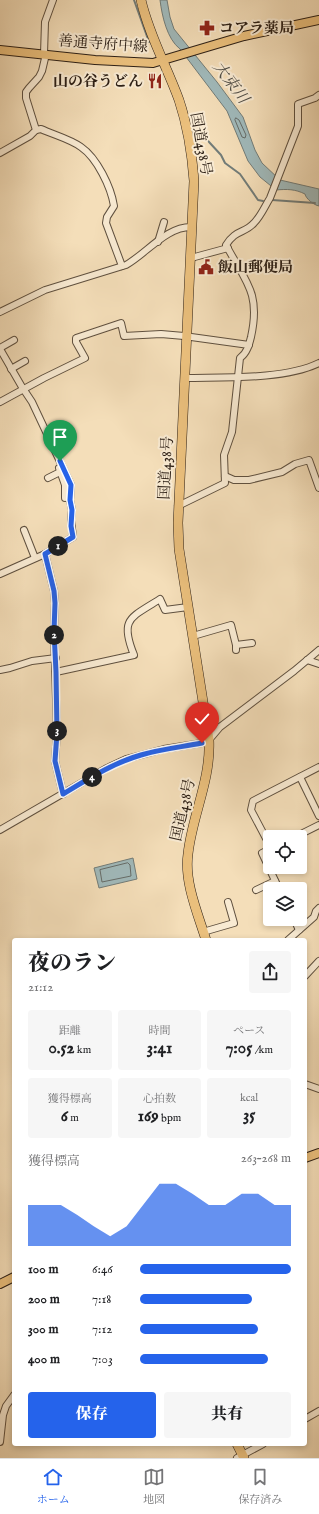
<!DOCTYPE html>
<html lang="ja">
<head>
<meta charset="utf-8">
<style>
	body { margin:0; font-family:"IM FELL English","Noto Serif JP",serif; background:#f6f6f6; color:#202124; height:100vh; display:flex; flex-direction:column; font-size:15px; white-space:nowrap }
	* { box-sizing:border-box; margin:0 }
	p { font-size:13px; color:#757577 }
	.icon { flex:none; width:22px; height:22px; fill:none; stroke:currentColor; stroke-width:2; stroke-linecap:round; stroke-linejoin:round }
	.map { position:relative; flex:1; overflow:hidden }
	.panel { position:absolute; left:12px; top:938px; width:295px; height:508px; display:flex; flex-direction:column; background:#fff; border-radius:4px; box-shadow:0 2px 6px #0003 }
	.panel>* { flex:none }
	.controls { position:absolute; left:263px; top:830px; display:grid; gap:8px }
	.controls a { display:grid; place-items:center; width:44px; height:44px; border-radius:4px; background:#fff; box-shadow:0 2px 6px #0003; font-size:20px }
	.pin { position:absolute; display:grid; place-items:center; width:34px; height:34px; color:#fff; margin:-41px -17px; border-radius:50% 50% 50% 0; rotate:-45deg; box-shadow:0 0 4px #0007 }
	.pin .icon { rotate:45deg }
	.km { position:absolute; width:20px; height:20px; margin:-10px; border-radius:50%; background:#222; color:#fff; font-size:11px; line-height:20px; text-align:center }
	.round { display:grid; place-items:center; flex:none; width:42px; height:42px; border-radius:4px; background:#f6f6f6 }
	.headline { display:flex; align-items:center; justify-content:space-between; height:68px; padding:0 16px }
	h1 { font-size:22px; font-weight:800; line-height:30px }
	.metrics { display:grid; grid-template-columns:repeat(3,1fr); gap:6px; height:68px; padding:4px 16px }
	.metrics div { display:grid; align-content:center; border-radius:4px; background:#f6f6f6; text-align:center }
	.metrics b { font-size:17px; font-weight:800 }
	.metrics small { font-size:11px; font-weight:400 }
	.metrics p { font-size:11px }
	.chart { height:112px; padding:8px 16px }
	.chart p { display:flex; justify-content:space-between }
	.chart svg { width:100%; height:72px; margin-top:4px; fill:#2563eb; opacity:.7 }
	.primary-button { display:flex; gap:8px; margin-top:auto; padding:8px 16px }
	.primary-button a { flex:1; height:46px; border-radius:4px; background:#2563eb; color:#fff; font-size:16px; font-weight:800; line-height:46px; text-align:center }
	.primary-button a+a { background:#f6f6f6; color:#202124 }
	ul { padding:0 16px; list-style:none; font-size:13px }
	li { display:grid; grid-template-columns:64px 48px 1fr; align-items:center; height:30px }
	li i { height:10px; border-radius:5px; background:#2563eb }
	.tab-bar { display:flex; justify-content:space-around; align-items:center; height:56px; border-top:1px solid #e0e0e0; background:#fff; font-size:11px; color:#757577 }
	.tab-bar a { display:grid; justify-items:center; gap:2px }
	.tab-bar .current { color:#2563eb }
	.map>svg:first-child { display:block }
	.water { fill:#a0b9ba; stroke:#727c78 }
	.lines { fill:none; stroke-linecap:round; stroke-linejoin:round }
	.shore { stroke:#666c68; stroke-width:1 }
	.stream { stroke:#727c78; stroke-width:2 }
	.minor-casing { stroke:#5f503f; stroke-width:8 }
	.major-casing { stroke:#2d2016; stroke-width:10 }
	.highway-casing { stroke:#2d2016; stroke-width:10 }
	.minor { stroke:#f8ead2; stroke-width:6 }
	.major { stroke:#eabf7c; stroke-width:8 }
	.highway { stroke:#eabf7c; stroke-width:9 }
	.route-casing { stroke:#fff; stroke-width:8 }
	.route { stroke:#2563eb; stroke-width:5 }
	.labels { text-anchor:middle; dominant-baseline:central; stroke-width:4; stroke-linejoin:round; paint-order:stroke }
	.poi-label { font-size:15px; font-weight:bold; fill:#2d2016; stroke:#f8ead2; text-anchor:start }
	.street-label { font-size:15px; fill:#2d2016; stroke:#f8ead2 }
	.water-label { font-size:16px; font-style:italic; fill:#504e47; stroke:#f8ead2 }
</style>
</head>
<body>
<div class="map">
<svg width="319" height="1458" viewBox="0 0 319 1458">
	<rect width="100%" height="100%" fill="#f4deb9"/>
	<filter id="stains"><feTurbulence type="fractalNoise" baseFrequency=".005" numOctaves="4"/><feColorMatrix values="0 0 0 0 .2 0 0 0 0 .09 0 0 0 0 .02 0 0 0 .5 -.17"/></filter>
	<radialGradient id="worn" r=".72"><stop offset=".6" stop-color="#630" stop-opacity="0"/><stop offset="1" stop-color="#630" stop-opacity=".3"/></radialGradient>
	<g class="water">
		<path d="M 160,0 L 167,0 L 170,17 L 174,29 L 217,82 L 243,117 L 255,150 L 262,163 L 280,180 L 319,189 L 319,206 C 314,205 306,199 305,194 C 295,189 287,189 276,190 L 260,177 L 248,161 L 227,111 L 180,49 C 167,39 162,16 160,0 Z"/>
		<path d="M 133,858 L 137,879 L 99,888 L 94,868 Z"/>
	</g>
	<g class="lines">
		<g class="shore">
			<path d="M 236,118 L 239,120 L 246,135 L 245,138 L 242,137 L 235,120 Z"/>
			<path d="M 128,863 L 130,865 L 131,876 L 102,882 L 100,870 Z"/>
		</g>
		<g class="stream">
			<path d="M 134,0 L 149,42"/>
			<path d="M 190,115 L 209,142 L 221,155 L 225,163 L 240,174 L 258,200 L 263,201"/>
			<path d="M 272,200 L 315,203"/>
		</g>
		<g class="minor-casing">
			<g id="minor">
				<path d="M 44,54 L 45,22 L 53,0"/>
				<path d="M 36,130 L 41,129 C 54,135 70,139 81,147 C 97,158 111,187 114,206 L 107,217 L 106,223 L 122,266"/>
				<path d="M 0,153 L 30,136 L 36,130 L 26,98 L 26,92 L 29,88 L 39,77 L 42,71 L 46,54"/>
				<path d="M 158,242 L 164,222"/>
				<path d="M 191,258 L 228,248"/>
				<path d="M 0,312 L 45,290 L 126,265 C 147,253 167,226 192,227"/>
				<path d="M 0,348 L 14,340"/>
				<path d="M 0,349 L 22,387 L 32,402 L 71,485 L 70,500 L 72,510 L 71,520 L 73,537 L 45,554 L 0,574"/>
				<path d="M 11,369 L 25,361"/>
				<path d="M 185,378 C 224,377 284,380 319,363"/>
				<path d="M 0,402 L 44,378 L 85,358 L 76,342 L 76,338 L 121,323 L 124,336 L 161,334 L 184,336 L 249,345"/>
				<path d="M 59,468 L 65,485 L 65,498"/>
				<path d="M 225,476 L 234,480 L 249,480 L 282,472 L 295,464 L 309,460 L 319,488"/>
				<path d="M 48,478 L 60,472"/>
				<path d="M 178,506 L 225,483 L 224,455 L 232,432 L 240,358 C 247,353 249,345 251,337 C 261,292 245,281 226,245 C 236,229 244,234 254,223 C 261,216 265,206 270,198 L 298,126 L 298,104 L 315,98 L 319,95"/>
				<path d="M 24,530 L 35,558"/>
				<path d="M 45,554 L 54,591 L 55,603 L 54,631 L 57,733 L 55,761 L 63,794"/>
				<path d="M 193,636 L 231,625 L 236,645 L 236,650"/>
				<path d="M 236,645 L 252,643"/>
				<path d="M 307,660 L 319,664"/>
				<path d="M 0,670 L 10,668 L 32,661 L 56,658"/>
				<path d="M 56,672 L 134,655 C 119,618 131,618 160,599 L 165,610 L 188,607"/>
				<path d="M 300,777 L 319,816"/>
				<path d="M 0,830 L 107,768 L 126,759 L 164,749 L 202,743 L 209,740 L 220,727 L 294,671 L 319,650"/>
				<path d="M 295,837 L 319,825"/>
				<path d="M 270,846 L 251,810 L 253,801 L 319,767"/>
				<path d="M 270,849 L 262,853 L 279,889"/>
				<path d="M 291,867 L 292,869"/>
				<path d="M 256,890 L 275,881"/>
				<path d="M 294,919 L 299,930"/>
				<path d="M 203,932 L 234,923 L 228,902"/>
				<path d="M 288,940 L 314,917 L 316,911 L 319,908"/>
				<path d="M 305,976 L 319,961"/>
				<path d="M 305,1084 L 319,1089"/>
				<path d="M 305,1419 L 319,1411"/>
				<path d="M 0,1442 L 3,1415 L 6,1406 L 14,1395"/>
				<path d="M 237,1458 L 263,1444"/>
			</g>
		</g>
		<g class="major-casing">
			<g id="major">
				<path d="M 0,50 L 95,60 L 153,63 L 244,36 L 319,20"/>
				<path d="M 305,1158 L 319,1153"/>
				<path d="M 0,1284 L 14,1277"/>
			</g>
		</g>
		<g class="highway-casing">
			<g id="highway">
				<path d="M 141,0 C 149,35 167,67 179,100 C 188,127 192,154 194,181 L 178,523 L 179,549 L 209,740 C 211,780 192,816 188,854 C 184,882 198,914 206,940"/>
				<path d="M 237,1444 L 244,1458"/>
			</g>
		</g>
		<use href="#minor" class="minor"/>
		<use href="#major" class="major"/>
		<use href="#highway" class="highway"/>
	</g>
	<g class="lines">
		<g class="route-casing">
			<path id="route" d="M 60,461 L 71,485 L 70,500 L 72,510 L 71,526 L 73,537 L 45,554 L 54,591 L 55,603 L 54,631 L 56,672 L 57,733 L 55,761 L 63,794 C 88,779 113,763 141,755 C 161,749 182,747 202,743"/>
		</g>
		<use href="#route" class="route"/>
	</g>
	<defs>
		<g id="pharmacy-bare" transform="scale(1.2)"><path d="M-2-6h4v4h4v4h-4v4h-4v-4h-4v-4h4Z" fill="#8f2418" stroke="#f8ead2" stroke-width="2.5" paint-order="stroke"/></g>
		<g id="restaurant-bare" transform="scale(1.2)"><path d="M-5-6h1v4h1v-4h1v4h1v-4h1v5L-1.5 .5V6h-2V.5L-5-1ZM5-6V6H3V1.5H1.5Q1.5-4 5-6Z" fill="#8f2418" stroke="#f8ead2" stroke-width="2.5" paint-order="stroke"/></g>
		<g id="civic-bare" transform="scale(1.2)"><path d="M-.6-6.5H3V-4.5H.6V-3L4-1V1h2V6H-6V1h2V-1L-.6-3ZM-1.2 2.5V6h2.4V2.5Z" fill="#8f2418" stroke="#f8ead2" stroke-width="2.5" paint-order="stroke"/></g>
	</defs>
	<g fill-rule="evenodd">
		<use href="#pharmacy-bare" x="207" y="28"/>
		<use href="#restaurant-bare" x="155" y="81"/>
		<use href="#civic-bare" x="206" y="267"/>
	</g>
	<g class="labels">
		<g class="poi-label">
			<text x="219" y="28">コアラ薬局</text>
			<text x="143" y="81" text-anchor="end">山の谷うどん</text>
			<text x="218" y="267">飯山郵便局</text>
		</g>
		<g class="street-label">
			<text transform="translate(103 44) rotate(4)">善通寺府中線</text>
			<text transform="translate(201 144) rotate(80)">国道438号</text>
			<text transform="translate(166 468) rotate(-87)">国道438号</text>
			<text transform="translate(183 810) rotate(-77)">国道438号</text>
		</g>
		<g class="water-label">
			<text transform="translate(230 83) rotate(53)">大束川</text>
		</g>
	</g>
	<rect width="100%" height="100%" filter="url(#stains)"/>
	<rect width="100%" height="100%" fill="url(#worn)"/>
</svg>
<div class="controls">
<a><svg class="icon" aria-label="locate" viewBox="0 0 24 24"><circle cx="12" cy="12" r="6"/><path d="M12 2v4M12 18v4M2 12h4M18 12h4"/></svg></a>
<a><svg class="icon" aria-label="layers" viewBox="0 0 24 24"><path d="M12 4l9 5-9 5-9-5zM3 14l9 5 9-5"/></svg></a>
</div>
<div class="pin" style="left:60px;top:461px;background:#1e9e55"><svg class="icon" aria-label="arrive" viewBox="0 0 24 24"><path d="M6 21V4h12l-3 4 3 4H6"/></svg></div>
<div class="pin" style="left:202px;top:743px;background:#d93025"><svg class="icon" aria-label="check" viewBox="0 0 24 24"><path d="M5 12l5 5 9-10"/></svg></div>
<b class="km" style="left:58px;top:546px">1</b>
<b class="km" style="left:54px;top:635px">2</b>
<b class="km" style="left:57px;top:731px">3</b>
<b class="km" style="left:92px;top:777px">4</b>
<section class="panel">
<div class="headline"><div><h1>夜のラン</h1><p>21:12</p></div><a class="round"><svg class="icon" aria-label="share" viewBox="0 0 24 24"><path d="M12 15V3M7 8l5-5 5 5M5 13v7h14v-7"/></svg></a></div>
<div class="metrics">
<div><p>距離</p><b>0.52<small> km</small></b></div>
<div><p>時間</p><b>3:41</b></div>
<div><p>ペース</p><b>7:05<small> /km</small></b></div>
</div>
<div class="metrics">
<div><p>獲得標高</p><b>6<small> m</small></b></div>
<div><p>心拍数</p><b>169<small> bpm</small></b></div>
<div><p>kcal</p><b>35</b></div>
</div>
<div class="chart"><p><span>獲得標高</span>263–268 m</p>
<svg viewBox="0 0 160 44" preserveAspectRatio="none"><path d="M0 44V19L10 19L20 19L30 25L40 32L50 38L60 32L70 19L80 6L90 6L100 12L110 19L120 19L130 12L140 12L150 19L160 19V44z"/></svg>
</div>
<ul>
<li><b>100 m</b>6:46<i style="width:100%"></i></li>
<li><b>200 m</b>7:18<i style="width:74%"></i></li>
<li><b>300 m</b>7:12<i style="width:78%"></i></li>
<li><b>400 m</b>7:03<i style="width:85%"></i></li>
</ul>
<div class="primary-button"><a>保存</a><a>共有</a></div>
</section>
</div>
<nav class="tab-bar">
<a class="current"><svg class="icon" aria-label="home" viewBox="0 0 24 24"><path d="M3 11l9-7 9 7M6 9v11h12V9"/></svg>ホーム</a>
<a><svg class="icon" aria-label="map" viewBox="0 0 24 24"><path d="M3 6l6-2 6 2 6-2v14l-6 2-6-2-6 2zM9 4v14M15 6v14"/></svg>地図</a>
<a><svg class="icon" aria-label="saved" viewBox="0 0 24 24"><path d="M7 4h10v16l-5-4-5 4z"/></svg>保存済み</a>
</nav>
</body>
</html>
